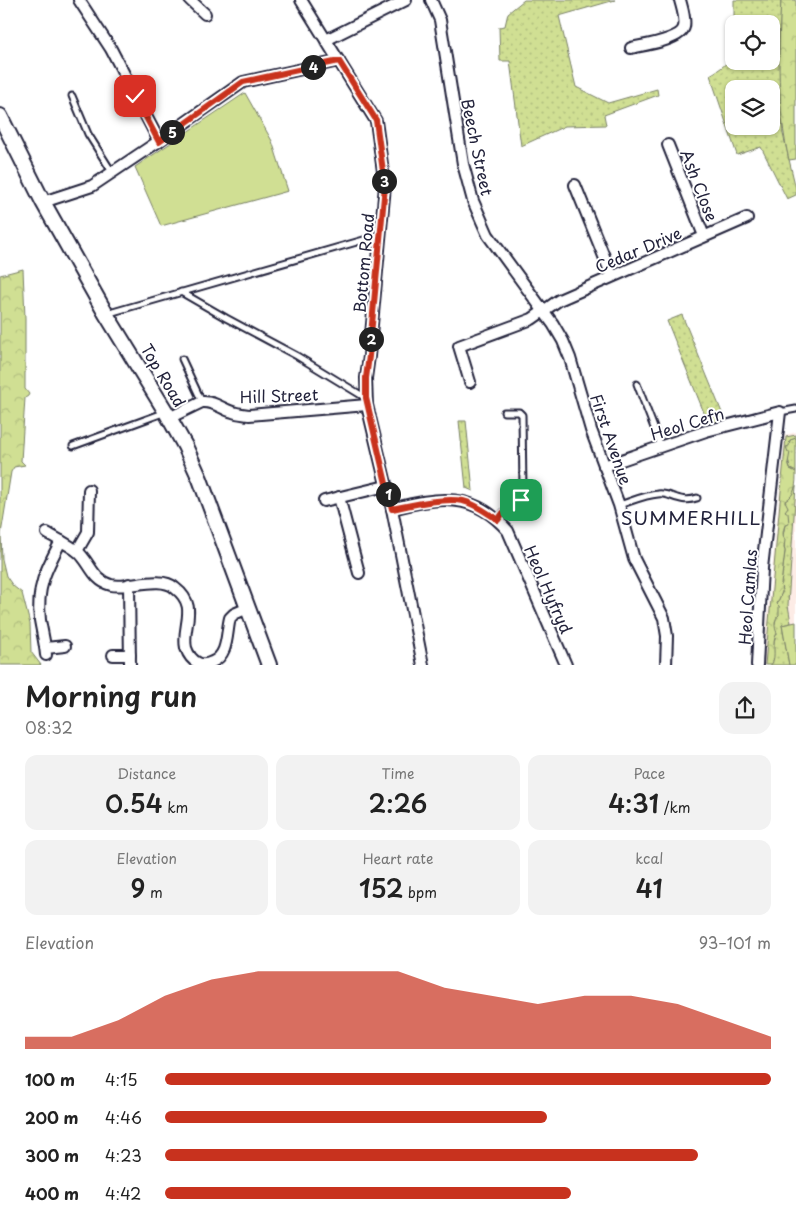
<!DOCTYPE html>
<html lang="en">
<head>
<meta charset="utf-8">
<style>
	body { margin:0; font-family:"Playpen Sans",sans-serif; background:#f2f2f2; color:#222; height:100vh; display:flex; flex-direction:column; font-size:19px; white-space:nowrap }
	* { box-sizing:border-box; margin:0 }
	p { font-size:16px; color:#767676 }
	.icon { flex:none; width:28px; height:28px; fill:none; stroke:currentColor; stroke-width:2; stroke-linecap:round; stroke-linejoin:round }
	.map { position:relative; height:665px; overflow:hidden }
	.side { display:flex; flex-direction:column; background:#fff; flex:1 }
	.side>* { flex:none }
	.fabs { position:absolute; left:725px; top:15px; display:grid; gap:10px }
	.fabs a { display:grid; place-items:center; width:55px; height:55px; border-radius:10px; background:#fff; box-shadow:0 1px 4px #0004; font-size:25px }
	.pin { position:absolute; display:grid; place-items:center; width:42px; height:42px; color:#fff; margin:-21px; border-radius:10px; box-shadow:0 2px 8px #0006 }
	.km { position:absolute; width:25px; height:25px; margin:-12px; border-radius:50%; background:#222; color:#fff; font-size:14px; line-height:25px; text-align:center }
	.round { display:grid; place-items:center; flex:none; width:52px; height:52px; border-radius:15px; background:#f2f2f2 }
	.overview { display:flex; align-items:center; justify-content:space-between; height:85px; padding:0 25px }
	h1 { font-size:28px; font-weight:600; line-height:38px }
	.metrics { display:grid; grid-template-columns:repeat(3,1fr); gap:8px; height:85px; padding:5px 25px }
	.metrics div { display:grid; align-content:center; border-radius:12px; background:#f2f2f2; text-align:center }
	.metrics b { font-size:25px; font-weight:600 }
	.metrics small { font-size:14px; font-weight:400 }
	.metrics p { font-size:14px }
	.chart { height:140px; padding:10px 25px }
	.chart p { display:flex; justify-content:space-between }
	.chart svg { width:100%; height:90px; margin-top:5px; fill:#c8321e; opacity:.7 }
	ul { padding:0 25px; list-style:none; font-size:16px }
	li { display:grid; grid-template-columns:80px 60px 1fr; align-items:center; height:38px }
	li i { height:12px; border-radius:6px; background:#c8321e }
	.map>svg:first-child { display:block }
	.built { fill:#fdece6 }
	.grass { fill:url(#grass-dots); stroke:#798067; fill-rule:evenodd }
	.forest { fill:url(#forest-crowns); stroke:#798067 }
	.park { fill:#d0df93; stroke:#798067 }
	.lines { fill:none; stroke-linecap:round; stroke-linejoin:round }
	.lane-casing { stroke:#22223b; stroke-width:9 }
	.street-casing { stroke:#22223b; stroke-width:14 }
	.secondary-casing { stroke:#22223b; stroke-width:18 }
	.lane { stroke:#fff; stroke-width:5 }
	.street { stroke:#fff; stroke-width:10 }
	.secondary { stroke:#fff; stroke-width:14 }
	.route-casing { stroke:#fff; stroke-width:10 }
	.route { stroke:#c8321e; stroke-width:6 }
	.labels { text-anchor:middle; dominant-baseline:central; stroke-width:4; stroke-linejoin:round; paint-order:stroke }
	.street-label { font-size:16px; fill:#22223b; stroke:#fff }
	.quarter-label { font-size:19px; letter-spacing:1px; fill:#22223b; stroke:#fff }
</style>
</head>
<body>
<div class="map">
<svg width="796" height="665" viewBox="0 0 796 665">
	<defs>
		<pattern id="grass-dots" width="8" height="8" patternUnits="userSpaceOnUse" patternTransform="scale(1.25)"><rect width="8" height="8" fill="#d0df93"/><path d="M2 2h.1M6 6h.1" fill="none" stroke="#b2bf80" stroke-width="1.8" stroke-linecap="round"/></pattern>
		<pattern id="forest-crowns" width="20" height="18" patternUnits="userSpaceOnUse" patternTransform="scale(1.25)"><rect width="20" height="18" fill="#d0df93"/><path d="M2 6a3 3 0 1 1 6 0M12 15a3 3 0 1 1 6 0" fill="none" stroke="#b2bf80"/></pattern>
	</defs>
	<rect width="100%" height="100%" fill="#fff"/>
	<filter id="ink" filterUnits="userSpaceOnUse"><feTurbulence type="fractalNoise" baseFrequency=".02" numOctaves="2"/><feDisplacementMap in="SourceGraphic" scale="10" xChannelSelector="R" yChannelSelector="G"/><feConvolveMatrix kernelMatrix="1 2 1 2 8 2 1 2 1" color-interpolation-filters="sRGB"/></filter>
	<g filter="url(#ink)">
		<path class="built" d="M 796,432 L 796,665 L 763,665 L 785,435 Z"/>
		<g class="grass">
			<path d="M 524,0 L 615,0 L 559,16 L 576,87 L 608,103 L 657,89 L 658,95 L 604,115 L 606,125 L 565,126 L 521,146 L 510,61 L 500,61 L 499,27 L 505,26 L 508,13 Z"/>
			<path d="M 734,0 L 781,0 L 779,50 L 783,134 L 796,189 L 796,195 L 787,199 L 761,147 L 737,155 L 710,75 C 734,61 734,55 734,29 L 734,61 L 771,61 L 771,24 L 734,24 ZM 734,89 L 771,89 L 771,126 L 734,126 Z"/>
			<path d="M 682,315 L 725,420 L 709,425 L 667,321 Z"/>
			<path d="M 459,421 L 466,421 L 473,491 L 466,488 Z"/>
			<path d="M 796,438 L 796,472 L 790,469 L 786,447 L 790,440 Z"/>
			<path d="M 796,486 L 788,605 L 791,623 L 782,625 L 789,665 L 771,665 C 776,656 771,643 777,633 L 774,628 L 779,606 L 777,604 L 782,592 L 781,584 L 785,552 L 783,536 L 785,525 L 785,501 L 789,498 Z"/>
		</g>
		<g class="forest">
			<path d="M 781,0 L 796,0 L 796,159 L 789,160 C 777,108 778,53 781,0 Z"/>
			<path d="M 23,269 L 25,318 L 25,389 L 29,394 L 28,396 L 25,398 L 21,461 L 25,465 L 14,467 L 11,472 L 1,534 L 2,559 L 6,576 L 13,586 L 22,593 L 30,624 L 31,652 L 41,665 L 0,665 L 0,275 Z"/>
			<path d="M 796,435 L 796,438 L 790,440 L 789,446 L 786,447 L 788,452 L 790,452 L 788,463 L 790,469 L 796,472 C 796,484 796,495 785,501 L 788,507 L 785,511 L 788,513 L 789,524 L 785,525 C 783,531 782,535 785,540 L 784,548 L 785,551 L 781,584 L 782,592 L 777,604 L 779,606 L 779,615 C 774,619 774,627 777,633 C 770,645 778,655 771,665 L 765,665 L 786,437 Z"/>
		</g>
		<g class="park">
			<path d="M 245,93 L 272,141 L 288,191 L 161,226 L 135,167 Z"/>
			<path d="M 796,622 L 796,665 L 789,665 L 782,625 Z"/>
		</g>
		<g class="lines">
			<g class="lane-casing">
				<g id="lane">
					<path d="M 72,96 L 88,134 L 112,172"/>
					<path d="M 181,292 L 226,318 L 297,356 L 366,398"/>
					<path d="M 106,314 L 381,235"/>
					<path d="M 182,359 L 202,402"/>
					<path d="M 637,384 L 661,446"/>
					<path d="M 780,412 L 796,409"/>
					<path d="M 73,446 L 166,412"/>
					<path d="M 619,505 C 632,501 645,495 658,494 C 670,492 679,504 697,498"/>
					<path d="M 498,520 L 503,513 L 521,500 L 523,490 L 522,415 L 519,412 L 504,412"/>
				</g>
			</g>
			<g class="street-casing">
				<g id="street">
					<path d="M 79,0 L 111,49 L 159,141"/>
					<path d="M 190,0 L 205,14"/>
					<path d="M 301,0 L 376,121 L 385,186 L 369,356 L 366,378 L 367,405 L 392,509 L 423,665"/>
					<path d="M 431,0 L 440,20 L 463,164 L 473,201 L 488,235 L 553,324 L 563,341 L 570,358 L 591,430 L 619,505 L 634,559 L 664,618 L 667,636 L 666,665"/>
					<path d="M 326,40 L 406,0"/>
					<path d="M 631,48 C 644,45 681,40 684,27 C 686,19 682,8 680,0"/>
					<path d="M 668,145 L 704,236"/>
					<path d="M 575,185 L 612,276"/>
					<path d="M 43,202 L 92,186 L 159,141 L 243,82 L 339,61"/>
					<path d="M 470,382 L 459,346 L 532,319 L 559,300 L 747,218"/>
					<path d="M 169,418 L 202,402 C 215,401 221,409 233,412 C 238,414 244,414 249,415 L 367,405"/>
					<path d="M 604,466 L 706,431 L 780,412 L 762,568 L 757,665"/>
					<path d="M 339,497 L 359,573"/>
					<path d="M 324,501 L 386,486"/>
					<path d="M 392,509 C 438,497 474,491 508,531 L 566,665"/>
					<path d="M 47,533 C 57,539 68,544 77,551 C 90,561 92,580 111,585 C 129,589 160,575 175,588 C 200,607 181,626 186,648 C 188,654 192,660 198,663 C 202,665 208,664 212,662 C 229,655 226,633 230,618 L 234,614 L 248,608"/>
					<path d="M 77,551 L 88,532 L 89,490"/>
					<path d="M 129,584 L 130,665"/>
					<path d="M 46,648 L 65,646"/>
					<path d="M 46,655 C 45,643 42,632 40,620 C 36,588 46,569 61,541"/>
					<path d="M 113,655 L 130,655"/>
				</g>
			</g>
			<g class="secondary-casing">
				<path id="secondary" d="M 0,116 L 43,202 L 106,314 L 166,412 L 185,446 L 200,479 L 269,665"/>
			</g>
			<use href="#lane" class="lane"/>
			<use href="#street" class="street"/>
			<use href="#secondary" class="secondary"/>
		</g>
	</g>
	<g class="lines" filter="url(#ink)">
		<g class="route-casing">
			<path id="route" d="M 135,96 L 159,142 L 243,82 L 339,61 L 376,120 L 385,186 L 369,356 L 366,378 L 366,398 L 392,509 C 411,505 444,497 463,501 C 476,504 487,513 498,520 L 503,513 L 521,500"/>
		</g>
		<use href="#route" class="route"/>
	</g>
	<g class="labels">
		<g class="street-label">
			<text transform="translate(478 147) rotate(78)">Beech Street</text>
			<text transform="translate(700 185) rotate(69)">Ash Close</text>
			<text transform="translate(638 249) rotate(-23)">Cedar Drive</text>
			<text transform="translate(363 263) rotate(-85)">Bottom Road</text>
			<text transform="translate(164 375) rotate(59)">Top Road</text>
			<text transform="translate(279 395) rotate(-2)">Hill Street</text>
			<text transform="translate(687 423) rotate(-17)">Heol Cefn</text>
			<text transform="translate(612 439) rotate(71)">First Avenue</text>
			<text transform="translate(549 589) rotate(66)">Heol Hyfryd</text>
			<text transform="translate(747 597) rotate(-86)">Heol Camlas</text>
		</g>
		<g class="quarter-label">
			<text x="691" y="517">SUMMERHILL</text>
		</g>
	</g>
</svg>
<div class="fabs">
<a><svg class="icon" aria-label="locate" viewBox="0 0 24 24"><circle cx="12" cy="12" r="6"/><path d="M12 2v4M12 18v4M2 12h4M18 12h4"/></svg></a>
<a><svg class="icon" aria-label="layers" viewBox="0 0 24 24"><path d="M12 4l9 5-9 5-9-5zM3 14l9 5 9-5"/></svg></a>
</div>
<div class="pin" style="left:521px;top:500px;background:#1e9e55"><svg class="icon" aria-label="arrive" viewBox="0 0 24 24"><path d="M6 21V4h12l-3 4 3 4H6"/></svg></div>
<div class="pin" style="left:135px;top:96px;background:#d93025"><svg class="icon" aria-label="check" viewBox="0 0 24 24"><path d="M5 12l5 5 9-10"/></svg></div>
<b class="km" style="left:388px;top:494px">1</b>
<b class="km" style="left:371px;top:339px">2</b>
<b class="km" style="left:384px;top:181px">3</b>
<b class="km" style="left:313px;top:67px">4</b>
<b class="km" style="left:172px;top:132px">5</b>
</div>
<section class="side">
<div class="overview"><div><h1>Morning run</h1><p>08:32</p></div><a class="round"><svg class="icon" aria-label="share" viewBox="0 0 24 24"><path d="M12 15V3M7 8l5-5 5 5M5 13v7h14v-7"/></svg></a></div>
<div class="metrics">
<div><p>Distance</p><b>0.54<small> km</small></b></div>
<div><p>Time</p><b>2:26</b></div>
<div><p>Pace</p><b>4:31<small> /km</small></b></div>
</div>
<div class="metrics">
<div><p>Elevation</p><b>9<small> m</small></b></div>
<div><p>Heart rate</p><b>152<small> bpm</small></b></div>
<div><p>kcal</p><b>41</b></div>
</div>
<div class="chart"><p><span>Elevation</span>93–101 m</p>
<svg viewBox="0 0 160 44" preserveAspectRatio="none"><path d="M0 44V38L10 38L20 30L30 18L40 10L50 6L60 6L70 6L80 6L90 14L100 18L110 22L120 18L130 18L140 22L150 30L160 38V44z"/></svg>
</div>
<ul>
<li><b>100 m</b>4:15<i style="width:100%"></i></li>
<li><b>200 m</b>4:46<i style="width:63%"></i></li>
<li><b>300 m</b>4:23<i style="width:88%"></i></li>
<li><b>400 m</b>4:42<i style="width:67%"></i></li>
</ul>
</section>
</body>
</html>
